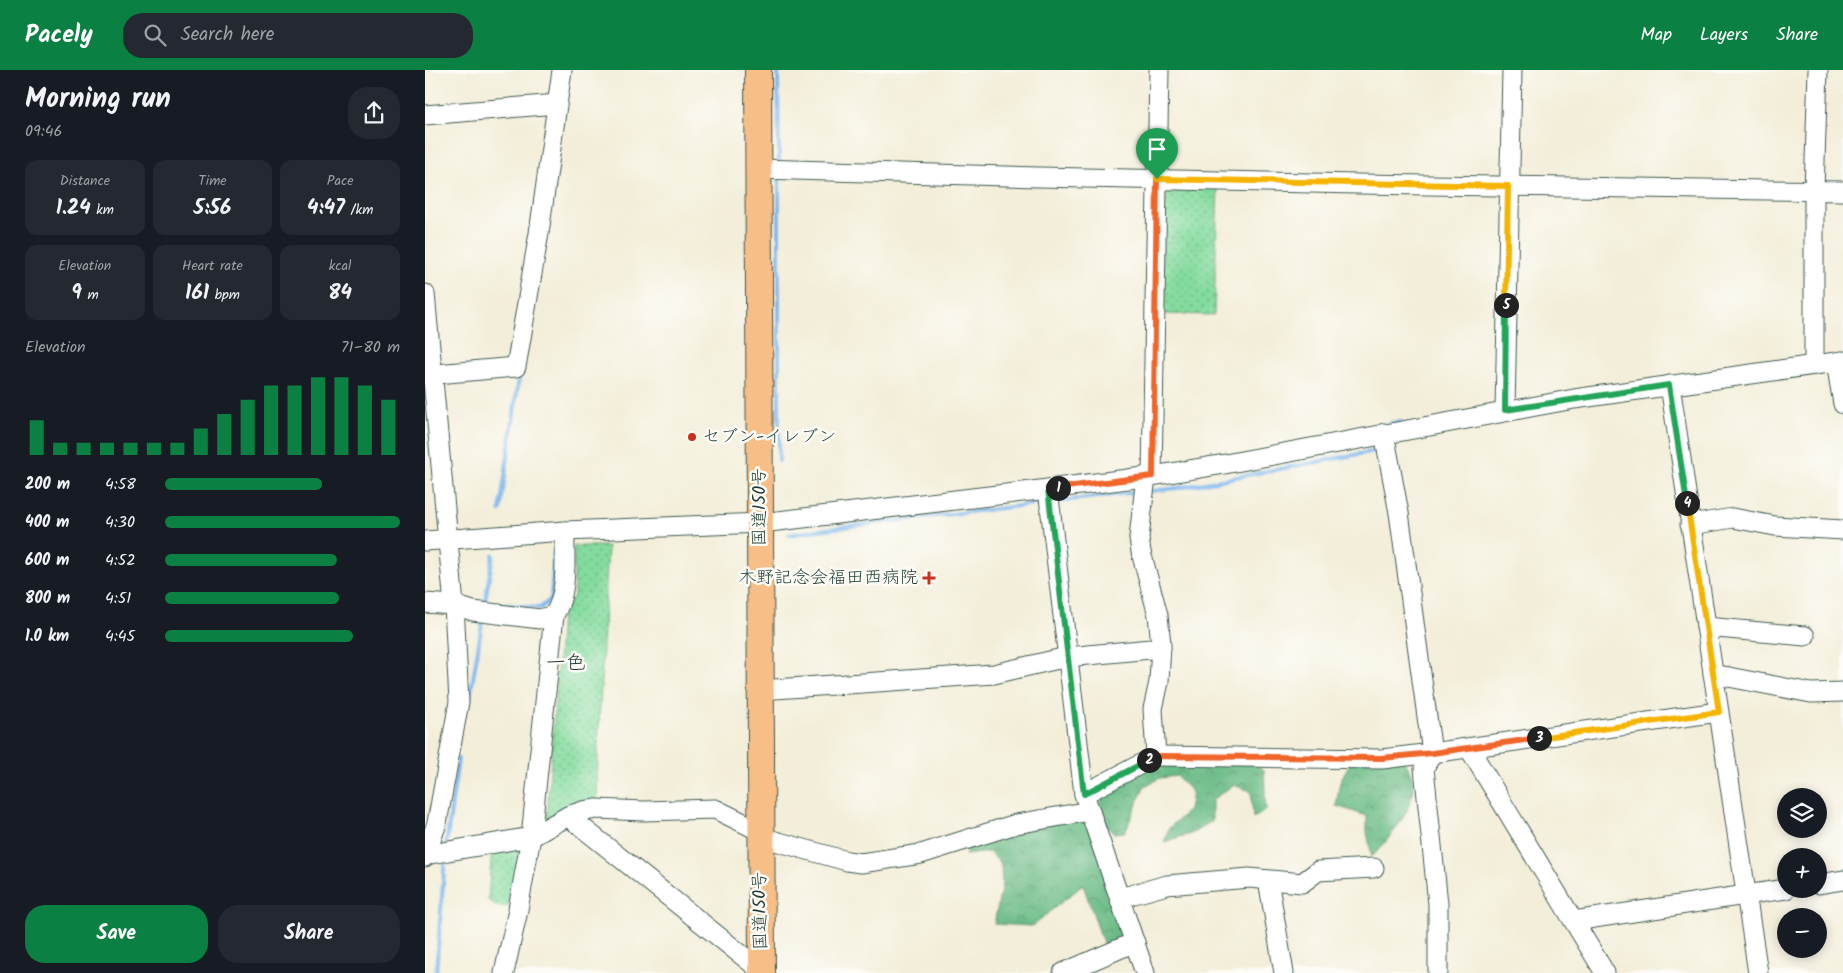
<!DOCTYPE html>
<html lang="en">
<head>
<meta charset="utf-8">
<style>
	body { margin:0; font-family:Kalam,"Klee One",sans-serif; background:#242831; color:#f1f3f6; height:100vh; display:flex; flex-direction:column; font-size:19px; white-space:nowrap }
	* { box-sizing:border-box; margin:0 }
	p { font-size:16px; color:#9ea1a6 }
	.icon { flex:none; width:28px; height:28px; fill:none; stroke:currentColor; stroke-width:2; stroke-linecap:round; stroke-linejoin:round }
	.map { position:relative; flex:1; overflow:hidden }
	.side { display:flex; flex-direction:column; background:#171b24; width:425px }
	.side>* { flex:none }
	.fabs { position:absolute; left:1352px; top:718px; display:grid; gap:10px }
	.fabs a { display:grid; place-items:center; width:50px; height:50px; border-radius:50%; background:#171b24; box-shadow:0 2px 12px #0003; font-size:25px }
	.pin { position:absolute; display:grid; place-items:center; width:42px; height:42px; color:#fff; margin:-51px -21px; border-radius:50% 50% 50% 0; rotate:-45deg; box-shadow:0 0 5px #0007 }
	.pin .icon { rotate:45deg }
	.km { position:absolute; width:25px; height:25px; margin:-12px; border-radius:50%; background:#222; color:#fff; font-size:14px; line-height:25px; text-align:center }
	.round { display:grid; place-items:center; flex:none; width:52px; height:52px; border-radius:20px; background:#242831 }
	.headline { display:flex; align-items:center; justify-content:space-between; height:85px; padding:0 25px }
	h1 { font-size:28px; font-weight:700; line-height:38px }
	.stats { display:grid; grid-template-columns:repeat(3,1fr); gap:8px; height:85px; padding:5px 25px }
	.stats div { display:grid; align-content:center; border-radius:12px; background:#242831; text-align:center }
	.stats b { font-size:21px; font-weight:700 }
	.stats small { font-size:14px; font-weight:400 }
	.stats p { font-size:14px }
	.chart { height:140px; padding:10px 25px }
	.chart p { display:flex; justify-content:space-between }
	.chart svg { width:100%; height:90px; margin-top:5px; stroke:#0b8043; stroke-width:6 }
	.cta { display:flex; gap:10px; margin-top:auto; padding:10px 25px }
	.cta a { flex:1; height:58px; border-radius:20px; background:#0b8043; color:#fff; font-size:20px; font-weight:700; line-height:58px; text-align:center }
	.cta a+a { background:#242831; color:#f1f3f6 }
	ul { padding:0 25px; list-style:none; font-size:16px }
	li { display:grid; grid-template-columns:80px 60px 1fr; align-items:center; height:38px }
	li i { height:12px; border-radius:6px; background:#0b8043 }
	header { display:flex; align-items:center; gap:30px; box-sizing:border-box; height:70px; padding:0 25px; background:#0b8043; color:#fff }
	header strong { font-size:24px }
	nav { display:flex; gap:28px; margin-inline-start:auto; font-size:18px }
	.search { width:350px; height:45px; background:#242831; display:flex; align-items:center; gap:12px; box-sizing:border-box; padding:0 18px; border-radius:20px; color:#9ea1a6; font-size:19px }
	main { display:flex; flex:1; min-height:0 }
	.map>svg:first-child { display:block }
	.grass { fill:url(#grass-dots); stroke:#528c6a }
	.forest { fill:url(#forest-crowns); stroke:#457c5d }
	.lines { fill:none; stroke-linecap:round; stroke-linejoin:round }
	.stream { stroke:#7bb6ed; stroke-width:4 }
	.minor-casing { stroke:#3f584d; stroke-width:21 }
	.highway-casing { stroke:#3f584d; stroke-width:28 }
	.minor { stroke:#fff; stroke-width:19 }
	.highway { stroke:#f7be87; stroke-width:26 }
	.split-1-casing { stroke:#fff; stroke-width:10 }
	.split-2-casing { stroke:#fff; stroke-width:10 }
	.split-3-casing { stroke:#fff; stroke-width:10 }
	.split-4-casing { stroke:#fff; stroke-width:10 }
	.split-5-casing { stroke:#fff; stroke-width:10 }
	.split-6-casing { stroke:#fff; stroke-width:10 }
	.split-1 { stroke:#f0652b; stroke-width:6 }
	.split-2 { stroke:#22a559; stroke-width:6 }
	.split-3 { stroke:#f0652b; stroke-width:6 }
	.split-4 { stroke:#f5b400; stroke-width:6 }
	.split-5 { stroke:#22a559; stroke-width:6 }
	.split-6 { stroke:#f5b400; stroke-width:6 }
	.poi-dot { fill:#c8321e; stroke:#fdfcf7; stroke-width:2 }
	.labels { text-anchor:middle; dominant-baseline:central; stroke-width:5; stroke-linejoin:round; paint-order:stroke }
	.poi-label { font-size:18px; fill:#1f3d34; stroke:#fdfcf7; text-anchor:start }
	.street-label { font-size:18px; fill:#1f3d34; stroke:#fdfcf7 }
	.quarter-label { font-size:20px; fill:#1f3d34; stroke:#fdfcf7 }
</style>
</head>
<body>
<header>
<strong>Pacely</strong>
<div class="search"><svg class="icon" aria-label="search" viewBox="0 0 24 24"><circle cx="10" cy="10" r="6"/><path d="M15 15l6 6"/></svg>Search here</div>
<nav><a>Map</a><a>Layers</a><a>Share</a></nav>
</header>
<main>
<section class="side">
<div class="headline"><div><h1>Morning run</h1><p>09:46</p></div><a class="round"><svg class="icon" aria-label="share" viewBox="0 0 24 24"><path d="M12 15V3M7 8l5-5 5 5M5 13v7h14v-7"/></svg></a></div>
<div class="stats">
<div><p>Distance</p><b>1.24<small> km</small></b></div>
<div><p>Time</p><b>5:56</b></div>
<div><p>Pace</p><b>4:47<small> /km</small></b></div>
</div>
<div class="stats">
<div><p>Elevation</p><b>9<small> m</small></b></div>
<div><p>Heart rate</p><b>161<small> bpm</small></b></div>
<div><p>kcal</p><b>84</b></div>
</div>
<div class="chart"><p><span>Elevation</span>71–80 m</p>
<svg viewBox="0 0 160 44" preserveAspectRatio="none"><path d="M5 44V27M15 44V38M25 44V38M35 44V38M45 44V38M55 44V38M65 44V38M75 44V31M85 44V24M95 44V17M105 44V10M115 44V10M125 44V6M135 44V6M145 44V10M155 44V17"/></svg>
</div>
<ul>
<li><b>200 m</b>4:58<i style="width:67%"></i></li>
<li><b>400 m</b>4:30<i style="width:100%"></i></li>
<li><b>600 m</b>4:52<i style="width:73%"></i></li>
<li><b>800 m</b>4:51<i style="width:74%"></i></li>
<li><b>1.0 km</b>4:45<i style="width:80%"></i></li>
</ul>
<div class="cta"><a>Save</a><a>Share</a></div>
</section>
<div class="map">
<svg width="1418" height="903" viewBox="0 0 1418 903">
	<defs>
		<pattern id="grass-dots" width="8" height="8" patternUnits="userSpaceOnUse" patternTransform="scale(1.25)"><rect width="8" height="8" fill="#84db9f"/><path d="M2 2h.1M6 6h.1" fill="none" stroke="#6bb382" stroke-width="1.8" stroke-linecap="round"/></pattern>
		<pattern id="forest-crowns" width="20" height="18" patternUnits="userSpaceOnUse" patternTransform="scale(1.25)"><rect width="20" height="18" fill="#6bbb86"/><path d="M2 6a3 3 0 1 1 6 0M12 15a3 3 0 1 1 6 0" fill="none" stroke="#57996e"/></pattern>
	</defs>
	<rect width="100%" height="100%" fill="#fdfcf7"/>
	<filter id="ink" filterUnits="userSpaceOnUse"><feTurbulence type="fractalNoise" baseFrequency=".02" numOctaves="2"/><feDisplacementMap in="SourceGraphic" scale="10" xChannelSelector="R" yChannelSelector="G"/><feConvolveMatrix kernelMatrix="1 2 1 2 8 2 1 2 1" color-interpolation-filters="sRGB"/></filter>
	<filter id="wash" filterUnits="userSpaceOnUse"><feTurbulence type="fractalNoise" baseFrequency=".0096" numOctaves="4" result="noise"/><feDisplacementMap in="SourceGraphic" scale="20" xChannelSelector="R" yChannelSelector="G"/><feGaussianBlur stdDeviation="1.12" result="paint"/><feColorMatrix in="noise" values="0 0 0 0 0 0 0 0 0 0 0 0 0 0 0 0 0 1.4 0 .05"/><feComposite in="paint" operator="in"/></filter>
	<g filter="url(#wash)">
		<rect width="100%" height="100%" fill="#f3eed9"/>
		<g class="grass">
			<path d="M 738,115 L 793,116 L 789,245 L 737,244 Z"/>
			<path d="M 149,476 L 183,476 L 173,677 L 172,739 L 121,759 L 136,547 L 149,526 Z"/>
			<path d="M 98,774 L 83,836 L 72,836 L 63,830 L 67,778 Z"/>
		</g>
		<g class="forest">
			<path d="M 731,686 L 822,688 L 839,700 L 841,740 L 828,748 L 826,721 L 808,715 L 787,730 L 787,751 L 768,763 L 739,772 L 744,758 L 764,740 L 767,722 L 752,706 L 735,708 L 719,717 L 700,762 L 689,763 L 679,752 L 674,736 L 687,708 Z"/>
			<path d="M 978,686 C 980,691 983,696 985,701 C 997,733 967,765 947,787 L 942,762 L 942,746 L 911,736 L 915,711 L 928,688 Z"/>
			<path d="M 667,747 L 710,872 L 682,884 L 658,815 L 607,856 L 569,854 L 577,815 L 576,794 L 564,782 L 540,785 L 546,768 Z"/>
		</g>
		<g class="lines">
			<g class="stream">
				<path d="M 353,0 L 354,95"/>
				<path d="M 354,105 L 354,391"/>
				<path d="M 964,358 L 966,353 L 976,352"/>
				<path d="M 726,421 L 753,418 L 956,380 L 956,379"/>
				<path d="M 629,432 L 714,422"/>
				<path d="M 75,441 L 95,301"/>
				<path d="M 364,465 L 386,461 L 619,433"/>
				<path d="M 60,533 L 115,538 L 126,529 L 129,480"/>
				<path d="M 59,537 L 68,485"/>
				<path d="M 42,633 L 45,628 L 58,547"/>
				<path d="M 21,776 L 33,689"/>
				<path d="M 11,903 L 20,788"/>
			</g>
		</g>
	</g>
	<g filter="url(#ink)">
		<g class="lines">
			<g class="minor-casing">
				<g id="minor">
					<path d="M 0,45 L 132,34"/>
					<path d="M 334,99 L 614,107 L 933,114 L 1418,121"/>
					<path d="M 0,224 L 29,535 L 34,632 L 12,753 L 0,787"/>
					<path d="M 1411,292 L 1418,334"/>
					<path d="M 1389,295 L 1389,121 L 1393,0"/>
					<path d="M 0,305 L 91,297 L 114,163 L 137,0"/>
					<path d="M 1245,315 L 1333,903"/>
					<path d="M 1080,341 L 1087,0"/>
					<path d="M 959,363 L 974,443 L 1007,683 L 999,698 L 1013,834 L 1013,903"/>
					<path d="M 727,406 L 734,0"/>
					<path d="M 623,419 L 659,724 L 720,903"/>
					<path d="M 1265,455 L 1308,448 L 1350,456 L 1418,460"/>
					<path d="M 0,471 L 140,461 L 336,453 L 623,419 L 727,406 L 800,394 L 1149,329 L 1418,291"/>
					<path d="M 0,533 L 29,535 L 48,541 L 115,549 L 129,545 C 144,521 139,488 140,461"/>
					<path d="M 1281,557 L 1380,566"/>
					<path d="M 1288,604 L 1386,623 L 1418,622"/>
					<path d="M 335,620 L 569,604 L 642,587 L 736,578"/>
					<path d="M 1044,678 L 1180,903"/>
					<path d="M 731,686 L 957,689 L 1007,683 L 1293,642"/>
					<path d="M 659,724 L 731,686 L 728,639 L 734,612 L 736,574 L 733,545 L 716,482 L 714,468 L 721,406"/>
					<path d="M 143,746 L 339,903"/>
					<path d="M 336,767 L 422,791 L 436,793 L 496,784 L 591,754 L 665,741"/>
					<path d="M 0,785 L 106,767 L 143,746 L 158,741 L 172,739 L 218,741 L 290,739 L 335,761"/>
					<path d="M 843,810 L 859,903"/>
					<path d="M 1394,814 L 1418,810"/>
					<path d="M 695,828 L 742,815 L 824,808 L 877,813 L 893,801 L 949,798"/>
					<path d="M 1149,851 L 1361,819"/>
					<path d="M 79,903 L 92,845 L 106,767 L 129,545"/>
					<path d="M 638,903 L 710,872"/>
				</g>
			</g>
			<g class="highway-casing">
				<path id="highway" d="M 333,0 L 337,903"/>
			</g>
			<use href="#minor" class="minor"/>
			<use href="#highway" class="highway"/>
		</g>
	</g>
	<g class="lines" filter="url(#ink)">
		<g class="split-1-casing">
			<path id="split-1" d="M 633,418 L 728,406 L 732,109"/>
		</g>
		<g class="split-2-casing">
			<path id="split-2" d="M 633,418 L 623,419 L 659,724 L 724,690"/>
		</g>
		<g class="split-3-casing">
			<path id="split-3" d="M 724,690 L 731,686 L 957,688 L 1007,683 L 1114,668"/>
		</g>
		<g class="split-4-casing">
			<path id="split-4" d="M 1114,668 L 1294,642 L 1262,433"/>
		</g>
		<g class="split-5-casing">
			<path id="split-5" d="M 1081,235 L 1080,340 L 1244,315 L 1262,433"/>
		</g>
		<g class="split-6-casing">
			<path id="split-6" d="M 732,109 L 1083,116 L 1081,235"/>
		</g>
		<use href="#split-1" class="split-1"/>
		<use href="#split-2" class="split-2"/>
		<use href="#split-3" class="split-3"/>
		<use href="#split-4" class="split-4"/>
		<use href="#split-5" class="split-5"/>
		<use href="#split-6" class="split-6"/>
	</g>
	<g class="poi-dot">
		<circle cx="267" cy="367" r="5"/>
		<path d="M501.5 500.5h5v5h5v5h-5v5h-5v-5h-5v-5h5z"/>
	</g>
	<g class="labels">
		<g class="poi-label">
			<text x="277" y="367">セブン-イレブン</text>
			<text x="493" y="508" text-anchor="end">木野記念会福田西病院</text>
		</g>
		<g class="street-label">
			<text transform="translate(335 437) rotate(-90)">国道150号</text>
			<text transform="translate(336 841) rotate(-91)">国道150号</text>
		</g>
		<g class="quarter-label">
			<text x="141" y="594">一色</text>
		</g>
	</g>
</svg>
<div class="fabs">
<a><svg class="icon" aria-label="layers" viewBox="0 0 24 24"><path d="M12 4l9 5-9 5-9-5zM3 14l9 5 9-5"/></svg></a>
<a>+</a>
<a>−</a>
</div>
<div class="pin" style="left:732px;top:109px;background:#1e9e55"><svg class="icon" aria-label="arrive" viewBox="0 0 24 24"><path d="M6 21V4h12l-3 4 3 4H6"/></svg></div>
<b class="km" style="left:633px;top:418px">1</b>
<b class="km" style="left:724px;top:690px">2</b>
<b class="km" style="left:1114px;top:668px">3</b>
<b class="km" style="left:1262px;top:433px">4</b>
<b class="km" style="left:1081px;top:235px">5</b>
</div>
</main>
</body>
</html>
